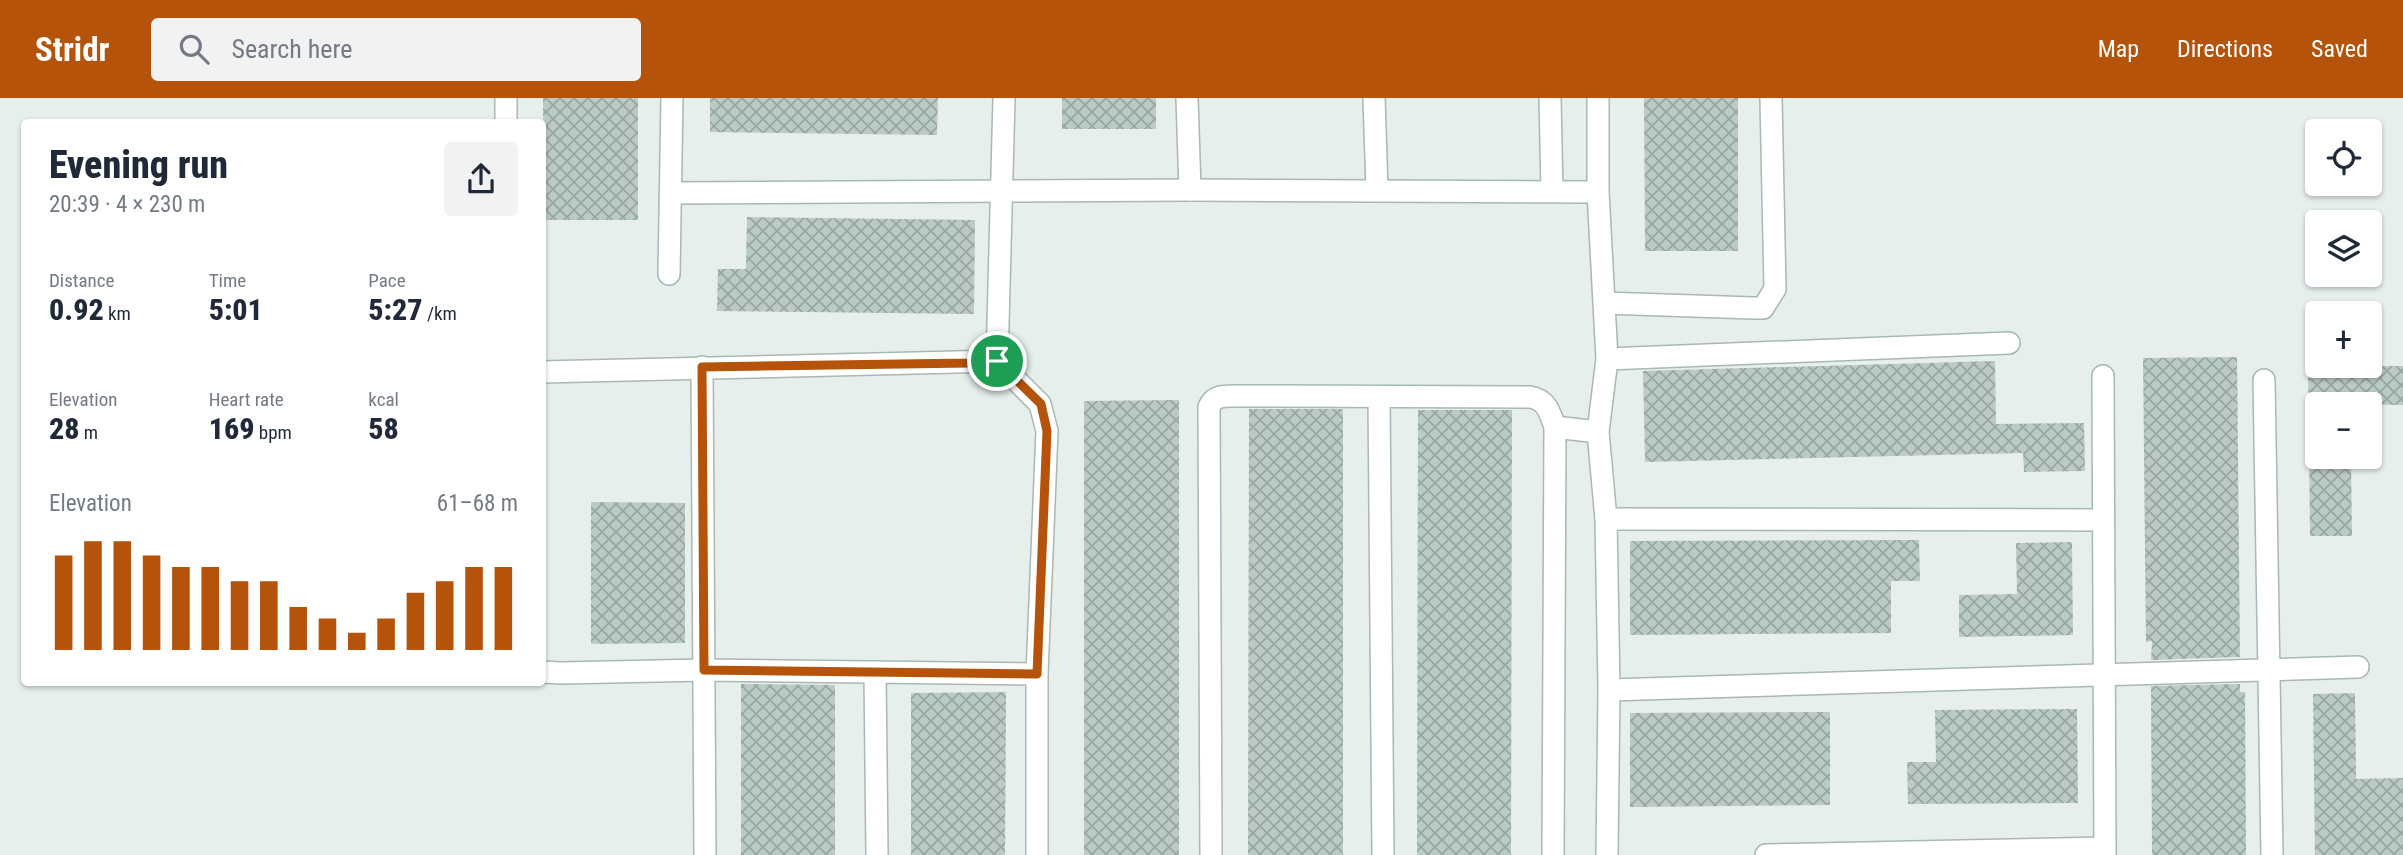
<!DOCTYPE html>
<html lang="en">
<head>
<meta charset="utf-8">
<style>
	body { margin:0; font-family:"Roboto Condensed",sans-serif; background:#f2f2f3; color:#1f2937; height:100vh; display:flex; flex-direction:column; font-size:26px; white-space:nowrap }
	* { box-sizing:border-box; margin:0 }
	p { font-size:23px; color:#747a83 }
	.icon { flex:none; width:38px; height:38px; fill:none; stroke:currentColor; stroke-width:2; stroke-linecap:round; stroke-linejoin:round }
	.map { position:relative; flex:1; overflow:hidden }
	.sheet { position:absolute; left:21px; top:21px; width:525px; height:567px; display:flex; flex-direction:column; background:#fff; border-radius:7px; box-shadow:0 2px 5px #0004 }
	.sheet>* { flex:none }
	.controls { position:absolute; left:2305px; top:21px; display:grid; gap:14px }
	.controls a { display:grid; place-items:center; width:77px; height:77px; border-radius:7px; background:#fff; box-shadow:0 2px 5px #0004; font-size:35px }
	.pin { position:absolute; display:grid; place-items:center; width:60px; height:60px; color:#fff; margin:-30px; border:4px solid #fff; border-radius:50%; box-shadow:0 2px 7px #0007 }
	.round { display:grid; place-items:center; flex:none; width:74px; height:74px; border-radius:7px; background:#f2f2f3 }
	.head { display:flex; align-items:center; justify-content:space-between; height:119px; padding:0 28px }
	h1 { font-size:38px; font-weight:800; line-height:52px }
	.stats { display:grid; grid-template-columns:repeat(3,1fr); gap:10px; height:119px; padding:7px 28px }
	.stats div { display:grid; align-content:center }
	.stats b { font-size:30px; font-weight:800 }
	.stats small { font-size:19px; font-weight:400 }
	.stats p { font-size:19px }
	.chart { height:196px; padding:14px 28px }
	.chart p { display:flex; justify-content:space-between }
	.chart svg { width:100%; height:126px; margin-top:7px; stroke:#b45309; stroke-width:6 }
	header { display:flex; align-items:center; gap:42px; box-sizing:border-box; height:98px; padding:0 35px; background:#b45309; color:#fff }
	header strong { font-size:33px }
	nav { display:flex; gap:38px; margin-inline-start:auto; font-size:24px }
	.search { width:490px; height:63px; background:#f2f2f3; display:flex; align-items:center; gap:18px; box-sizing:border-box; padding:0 24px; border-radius:7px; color:#747a83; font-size:26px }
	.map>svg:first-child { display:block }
	.building { fill:url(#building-cross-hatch) }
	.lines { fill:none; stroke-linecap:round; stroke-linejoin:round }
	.minor-casing { stroke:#a8b8b2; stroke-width:24 }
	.minor { stroke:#fff; stroke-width:21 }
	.route-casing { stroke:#fff; stroke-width:14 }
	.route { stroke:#b45309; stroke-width:9 }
</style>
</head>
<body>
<header>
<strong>Stridr</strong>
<div class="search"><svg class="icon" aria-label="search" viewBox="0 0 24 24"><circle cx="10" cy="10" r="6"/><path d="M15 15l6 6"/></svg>Search here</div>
<nav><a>Map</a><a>Directions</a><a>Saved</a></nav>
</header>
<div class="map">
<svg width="2403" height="757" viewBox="0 0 2403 757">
	<defs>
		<pattern id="building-cross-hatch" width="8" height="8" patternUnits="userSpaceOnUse" patternTransform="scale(1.75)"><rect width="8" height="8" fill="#bbcac4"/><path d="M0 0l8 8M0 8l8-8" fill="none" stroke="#98a6a0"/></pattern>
	</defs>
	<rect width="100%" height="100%" fill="#e6efeb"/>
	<g class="building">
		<path d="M 543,0 L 638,0 L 638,122 L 544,122 Z"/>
		<path d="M 710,0 L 938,0 L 937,37 L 710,34 Z"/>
		<rect x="1062" y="0" width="94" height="31"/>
		<path d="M 1644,0 L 1738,0 L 1738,153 L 1645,153 Z"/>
		<path d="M 747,119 L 975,122 L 974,216 L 717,213 L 718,171 L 746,171 Z"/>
		<path d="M 2237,259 L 2240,559 L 2151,562 L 2152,543 L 2146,544 L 2143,260 Z"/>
		<path d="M 1995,263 L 1996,326 L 2084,325 L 2085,373 L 2024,374 L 2023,355 L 1645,364 L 1643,273 Z"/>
		<path d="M 2308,268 L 2403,268 L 2403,307 L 2317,306 L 2317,359 L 2351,359 L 2352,438 L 2310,438 Z"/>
		<path d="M 1179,302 L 1179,757 L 1084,757 L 1084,303 Z"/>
		<path d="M 1249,311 L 1343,311 L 1343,757 L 1248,757 Z"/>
		<path d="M 1418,312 L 1512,312 L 1511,757 L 1417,757 Z"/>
		<path d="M 591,404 L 685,405 L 685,545 L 591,546 Z"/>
		<path d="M 1919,442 L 1920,483 L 1891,483 L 1891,535 L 1630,537 L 1630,443 Z"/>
		<path d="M 2072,444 L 2073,537 L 1959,539 L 1959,497 L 2017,496 L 2016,445 Z"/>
		<path d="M 741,586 L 835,587 L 835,757 L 741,757 Z"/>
		<path d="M 2240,586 L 2240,594 L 2245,594 L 2246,757 L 2152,757 L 2151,588 Z"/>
		<path d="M 1006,594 L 1005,757 L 911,757 L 911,595 Z"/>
		<path d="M 2355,595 L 2356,681 L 2403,680 L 2403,757 L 2315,757 L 2313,596 Z"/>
		<path d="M 2077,611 L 2078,705 L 1908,706 L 1907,664 L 1936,664 L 1935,612 Z"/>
		<path d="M 1830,614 L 1830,707 L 1630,709 L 1630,615 Z"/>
	</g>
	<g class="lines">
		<g class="minor-casing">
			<g id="minor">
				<path d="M 506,0 L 506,24"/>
				<path d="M 1187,0 L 1190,92"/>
				<path d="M 1374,0 L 1377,92"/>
				<path d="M 1550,0 L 1552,93"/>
				<path d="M 1598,0 L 1598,94 L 1607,261 L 1598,334 L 1606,421 L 1609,592 L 1607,757"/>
				<path d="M 671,95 L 1190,92 L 1598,94"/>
				<path d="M 669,176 L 672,0"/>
				<path d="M 1605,205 L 1753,210 L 1763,210 L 1775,191 L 1771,0"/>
				<path d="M 1607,261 L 2009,245"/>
				<path d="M 997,263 L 1040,306 L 1047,333 L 1037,576 L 1037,757"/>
				<path d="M 702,269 L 705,757"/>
				<path d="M 542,274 L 997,263 L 1004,0"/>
				<path d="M 2103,278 L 2105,757"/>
				<path d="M 2264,282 L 2272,757"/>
				<path d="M 1379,299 L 1383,757"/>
				<path d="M 1555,329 L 1598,334"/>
				<path d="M 1606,421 L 2103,422"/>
				<path d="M 542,574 L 562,575 L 704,572 L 1037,576"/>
				<path d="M 875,574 L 877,757"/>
				<path d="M 1609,592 L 2358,569"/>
				<path d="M 1211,757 L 1209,309 C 1214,297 1225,298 1237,298 L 1530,299 C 1547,302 1549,313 1555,329 L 1553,757"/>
				<path d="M 1766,757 L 2105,750"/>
			</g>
		</g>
		<use href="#minor" class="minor"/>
	</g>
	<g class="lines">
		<g class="route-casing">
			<path id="route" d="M 997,263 L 1041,306 L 1047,333 L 1037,576 L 704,572 L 702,269 L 970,265 Z"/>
		</g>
		<use href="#route" class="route"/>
	</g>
</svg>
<div class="controls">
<a><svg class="icon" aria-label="locate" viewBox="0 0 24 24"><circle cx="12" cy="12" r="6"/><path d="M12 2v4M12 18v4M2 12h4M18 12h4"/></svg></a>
<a><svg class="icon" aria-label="layers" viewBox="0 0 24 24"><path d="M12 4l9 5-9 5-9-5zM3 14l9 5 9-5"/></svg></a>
<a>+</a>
<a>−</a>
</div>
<div class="pin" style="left:997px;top:263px;background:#1e9e55"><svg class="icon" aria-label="arrive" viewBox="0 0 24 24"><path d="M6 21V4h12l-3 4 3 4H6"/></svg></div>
<section class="sheet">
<div class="head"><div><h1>Evening run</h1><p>20:39 · 4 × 230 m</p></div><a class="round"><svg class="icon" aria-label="share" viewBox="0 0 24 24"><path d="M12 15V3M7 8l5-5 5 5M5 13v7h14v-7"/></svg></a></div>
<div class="stats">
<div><p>Distance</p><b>0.92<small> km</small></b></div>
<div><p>Time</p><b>5:01</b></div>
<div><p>Pace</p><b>5:27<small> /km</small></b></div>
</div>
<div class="stats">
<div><p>Elevation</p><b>28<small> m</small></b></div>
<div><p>Heart rate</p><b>169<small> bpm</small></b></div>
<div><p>kcal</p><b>58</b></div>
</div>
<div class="chart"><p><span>Elevation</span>61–68 m</p>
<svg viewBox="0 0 160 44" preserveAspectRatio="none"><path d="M5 44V11M15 44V6M25 44V6M35 44V11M45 44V15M55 44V15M65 44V20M75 44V20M85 44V29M95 44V33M105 44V38M115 44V33M125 44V24M135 44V20M145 44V15M155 44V15"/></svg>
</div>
</section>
</div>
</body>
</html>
